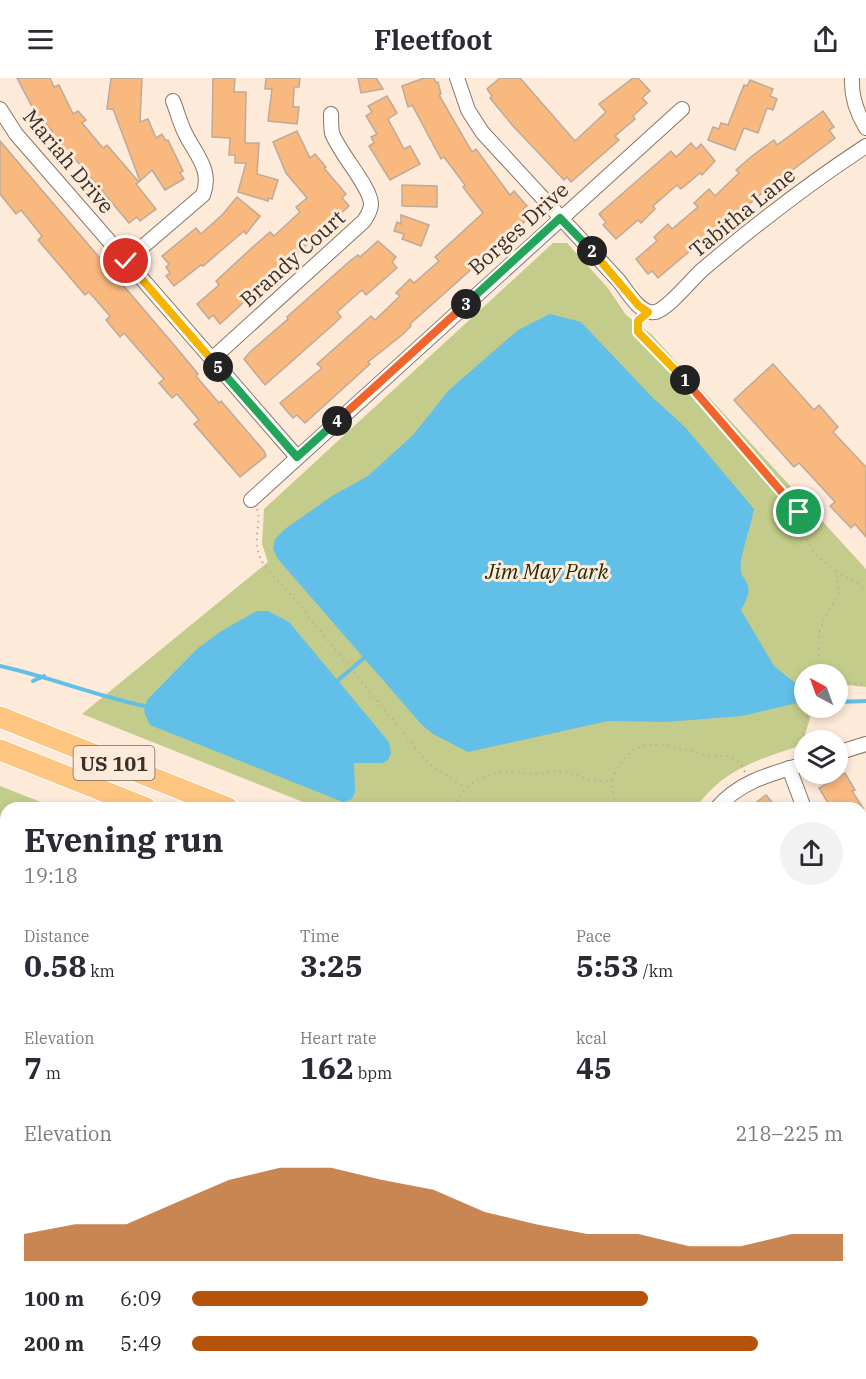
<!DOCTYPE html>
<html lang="en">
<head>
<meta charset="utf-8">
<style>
	body { margin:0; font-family:"IBM Plex Serif",serif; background:#f2f2f3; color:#2b2b33; height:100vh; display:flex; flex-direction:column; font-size:22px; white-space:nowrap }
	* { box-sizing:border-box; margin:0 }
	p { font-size:20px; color:#7c7c81 }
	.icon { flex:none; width:33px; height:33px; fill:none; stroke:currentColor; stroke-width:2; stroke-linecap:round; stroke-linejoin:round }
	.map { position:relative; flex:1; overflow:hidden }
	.drawer { position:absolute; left:0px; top:724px; width:867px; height:578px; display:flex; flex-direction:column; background:#fff; border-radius:18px 18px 0 0; box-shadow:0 3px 9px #0003 }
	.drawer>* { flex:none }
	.needle { width:39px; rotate:319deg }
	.buttons { position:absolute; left:794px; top:586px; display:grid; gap:12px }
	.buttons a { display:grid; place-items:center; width:54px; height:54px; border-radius:50%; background:#fff; box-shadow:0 3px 9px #0003; font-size:30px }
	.pin { position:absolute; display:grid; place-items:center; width:51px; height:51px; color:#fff; margin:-26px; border:3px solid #fff; border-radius:50%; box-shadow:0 2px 6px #0007 }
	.km { position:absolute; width:30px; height:30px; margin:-15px; border-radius:50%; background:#222; color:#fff; font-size:16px; line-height:30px; text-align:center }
	.round { display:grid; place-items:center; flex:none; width:63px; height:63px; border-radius:32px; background:#f2f2f3 }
	.overview { display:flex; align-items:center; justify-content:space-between; height:102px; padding:0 24px }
	h1 { font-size:33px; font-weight:700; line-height:45px }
	.stats { display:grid; grid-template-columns:repeat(3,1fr); gap:9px; height:102px; padding:6px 24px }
	.stats div { display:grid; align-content:center }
	.stats b { font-size:30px; font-weight:700 }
	.stats small { font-size:16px; font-weight:400 }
	.stats p { font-size:16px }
	.chart { height:168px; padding:12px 24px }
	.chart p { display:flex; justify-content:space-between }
	.chart svg { width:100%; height:108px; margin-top:6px; fill:#b45309; opacity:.7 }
	ul { padding:0 24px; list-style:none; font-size:20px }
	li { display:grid; grid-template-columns:96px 72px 1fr; align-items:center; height:45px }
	li i { height:15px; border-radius:8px; background:#b45309 }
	header { display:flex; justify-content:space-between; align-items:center; height:78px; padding:0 24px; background:#fff; font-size:27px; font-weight:700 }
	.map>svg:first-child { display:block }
	.green { fill:#c3cc8a }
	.water { fill:#62bfe8 }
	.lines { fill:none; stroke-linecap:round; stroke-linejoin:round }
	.stream { stroke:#62bfe8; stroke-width:4 }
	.building { fill:#f9b87e; stroke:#bcaa9a; stroke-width:1.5 }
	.minor-casing { stroke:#887768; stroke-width:16 }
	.highway-casing { stroke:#fff; stroke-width:23 }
	.path { stroke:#beaea0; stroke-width:2; stroke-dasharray:1.5 4.5; stroke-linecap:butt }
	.minor { stroke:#fff; stroke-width:14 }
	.highway { stroke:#fec581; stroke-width:21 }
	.split-1-casing { stroke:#fff; stroke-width:12 }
	.split-2-casing { stroke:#fff; stroke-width:12 }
	.split-3-casing { stroke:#fff; stroke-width:12 }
	.split-4-casing { stroke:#fff; stroke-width:12 }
	.split-5-casing { stroke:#fff; stroke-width:12 }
	.split-6-casing { stroke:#fff; stroke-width:12 }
	.split-1 { stroke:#f0652b; stroke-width:8 }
	.split-2 { stroke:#f5b400; stroke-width:8 }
	.split-3 { stroke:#22a559; stroke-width:8 }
	.split-4 { stroke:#f0652b; stroke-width:8 }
	.split-5 { stroke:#22a559; stroke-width:8 }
	.split-6 { stroke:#f5b400; stroke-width:8 }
	.labels { text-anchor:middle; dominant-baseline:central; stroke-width:6; stroke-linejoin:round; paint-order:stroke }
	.shield { fill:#feead9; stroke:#73685e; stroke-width:1.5 }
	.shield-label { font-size:20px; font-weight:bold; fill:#38302a }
	.street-label { font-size:21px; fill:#38302a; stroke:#feead9 }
	.park-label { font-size:21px; font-style:italic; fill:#292c08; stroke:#feead9 }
</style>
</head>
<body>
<header><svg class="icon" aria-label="menu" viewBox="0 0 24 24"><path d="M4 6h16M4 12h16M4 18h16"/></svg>Fleetfoot<svg class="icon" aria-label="share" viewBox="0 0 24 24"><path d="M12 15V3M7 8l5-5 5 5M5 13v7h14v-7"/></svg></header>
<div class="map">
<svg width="866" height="1301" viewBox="0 0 866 1301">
	<rect width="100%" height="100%" fill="#feead9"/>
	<g class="green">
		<path d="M 553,165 L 567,165 L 607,209 L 626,237 L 651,256 L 866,491 L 866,609 L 837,606 L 837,597 L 804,597 L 804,630 L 813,630 L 802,667 C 760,681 721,692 696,730 L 318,730 L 82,636 L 268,484 L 262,466 L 264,431 Z"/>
		<path d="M 0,708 L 56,730 L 6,730 L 6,876 L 0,873 Z"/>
	</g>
	<g class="water">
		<path d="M 550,236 L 581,244 L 651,318 L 685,349 L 754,431 C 751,448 744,465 741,483 C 737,508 760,499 741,532 L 774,588 L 800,609 L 802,616 L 797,625 L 742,638 L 665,644 L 608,643 L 468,674 L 433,656 L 422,647 L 277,480 L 273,470 L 275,461 L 285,451 L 332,418 L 368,398 L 413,357 L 449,312 L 518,252 Z"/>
		<path d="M 257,533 L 268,533 L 289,544 L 389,664 L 391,675 L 388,682 L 382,685 L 354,685 L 355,714 L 352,721 L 343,724 L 150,647 L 144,634 L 147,622 L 198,570 L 223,552 Z"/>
	</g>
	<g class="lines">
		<g class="stream">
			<path d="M 0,588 C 50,599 96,618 145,628"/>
			<path d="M 33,603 L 44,598"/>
			<path d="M 337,603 L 364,580"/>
			<path d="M 837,624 L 866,623"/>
		</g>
	</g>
	<g class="building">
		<path d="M 17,0 L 50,0 L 54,9 L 59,7 L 73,36 L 78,33 L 86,42 L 82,45 L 103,70 L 107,67 L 139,104 L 136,106 L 156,131 L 140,143 L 137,139 L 129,145 L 75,81 L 73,82 L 51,55 L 53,54 L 40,39 L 38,40 Z"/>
		<path d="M 111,0 L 142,0 L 140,44 L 148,41 L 156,60 L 162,56 L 166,63 L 168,62 L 183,93 L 180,95 L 184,101 L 165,112 L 152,92 L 140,103 L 113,31 L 107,31 Z"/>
		<path d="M 213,0 L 235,0 L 234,14 L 246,14 L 245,65 L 259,65 L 257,96 L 278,102 L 272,121 L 268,120 L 268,123 L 238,114 L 246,85 L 235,85 L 235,77 L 229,77 L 230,60 L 212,59 Z"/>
		<path d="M 266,0 L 300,0 L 299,9 L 294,9 L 293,29 L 299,29 L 297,46 L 268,43 L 272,11 L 265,11 Z"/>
		<path d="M 358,0 L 376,0 L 383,11 L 361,15 Z"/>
		<path d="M 424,0 L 434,0 L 436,5 L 438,4 L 441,16 L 439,17 L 472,74 L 476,71 L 510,117 L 514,113 L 527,128 L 523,131 L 530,139 L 410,246 L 411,248 L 402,257 L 368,284 L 370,286 L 305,345 L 297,337 L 293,340 L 280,325 L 322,290 L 317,286 L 371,238 L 375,242 L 400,218 L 396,215 L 410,201 L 414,205 L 439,183 L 435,179 L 483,135 L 463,109 L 465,107 L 444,79 L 441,81 L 412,27 L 408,29 L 402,8 Z"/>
		<path d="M 500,0 L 520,0 L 575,63 L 606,34 L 599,26 L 633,0 L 638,0 L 650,13 L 642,20 L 647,25 L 633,38 L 635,41 L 615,58 L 619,62 L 571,104 L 567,99 L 564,102 L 513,48 L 490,20 L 492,18 L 487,11 Z"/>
		<path d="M 750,2 L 773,11 L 770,18 L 777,21 L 773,32 L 767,30 L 758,55 L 744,50 L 735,72 L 708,62 L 713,49 L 719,51 L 721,45 L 728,47 L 744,7 L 747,8 Z"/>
		<path d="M 387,18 L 397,35 L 388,41 L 404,71 L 410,68 L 420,86 L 390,102 L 369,68 L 374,65 L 371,59 L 377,56 L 366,38 L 372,34 L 368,28 Z"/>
		<path d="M 823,33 L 834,49 L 829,52 L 835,60 L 783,99 L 782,98 L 741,133 L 739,131 L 658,200 L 652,193 L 648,196 L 636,181 L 657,163 L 654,159 L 668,146 L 672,151 L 698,129 L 694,125 L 709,111 L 715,118 L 739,95 L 736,92 L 752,78 L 774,62 L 777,67 Z"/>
		<path d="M 297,53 L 310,80 L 315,76 L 326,89 L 324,90 L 346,116 L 342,120 L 349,128 L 220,246 L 213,237 L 209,241 L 197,226 L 219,207 L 216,203 L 255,167 L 270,154 L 274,158 L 300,134 L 296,129 L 307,120 L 286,95 L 273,64 Z"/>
		<path d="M 0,63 L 180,274 L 198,296 L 196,298 L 219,325 L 221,323 L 264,373 L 266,378 L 240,399 L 194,346 L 199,342 L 177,316 L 172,320 L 159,305 L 164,301 L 124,255 L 120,259 L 106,242 L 110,238 L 89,214 L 85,217 L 38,162 L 42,158 L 21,132 L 16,136 L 0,116 Z"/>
		<path d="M 691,65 L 696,71 L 701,66 L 715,83 L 702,97 L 700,95 L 681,111 L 677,107 L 653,128 L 655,131 L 641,145 L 638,142 L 616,161 L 603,147 L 606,144 L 599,136 L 671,73 L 676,79 Z"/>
		<path d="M 402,107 L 437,108 L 437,129 L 402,128 Z"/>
		<path d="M 237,119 L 260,138 L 246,156 L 244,153 L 203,188 L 201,187 L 174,208 L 166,198 L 170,195 L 166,189 L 169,186 L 162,178 L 196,150 L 201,156 L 223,136 Z"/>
		<path d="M 401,137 L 429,147 L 421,168 L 402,161 L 404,156 L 394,153 L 397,144 L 401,146 Z"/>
		<path d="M 378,163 L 396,179 L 392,184 L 397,190 L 366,217 L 362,212 L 337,234 L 341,239 L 335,245 L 265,307 L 244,281 L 250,274 L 288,241 L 287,239 L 351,182 L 358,177 L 360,179 Z"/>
		<path d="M 773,286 L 814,332 L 819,327 L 838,349 L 833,354 L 866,389 L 866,459 L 855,446 L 851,450 L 830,428 L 835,424 L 814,401 L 799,385 L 794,389 L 734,322 Z"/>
		<path d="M 845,695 L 855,712 L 852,713 L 863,730 L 831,730 L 819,710 Z"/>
		<path d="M 766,717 L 777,730 L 749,730 Z"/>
	</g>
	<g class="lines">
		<g class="minor-casing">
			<g id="minor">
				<path d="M 457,0 L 468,32 L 482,54 L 619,203 C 627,213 640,237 655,234 C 667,232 692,201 702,192 C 755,147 808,106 866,68"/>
				<path d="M 852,0 C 851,18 857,35 866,50"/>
				<path d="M 0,31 L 16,56 L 297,379"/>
				<path d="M 126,183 L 203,117 C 213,92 195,76 185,55 C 180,45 177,33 173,23"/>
				<path d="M 212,281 L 364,143 C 367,138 371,133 371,126 C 371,109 339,75 332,55 C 331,49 331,42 331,36"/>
				<path d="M 251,422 L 682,31"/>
				<path d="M 837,675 L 866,666"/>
				<path d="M 789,690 L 804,730"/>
				<path d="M 717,730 C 740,703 771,696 804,686"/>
				<path d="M 861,781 L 866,783"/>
				<path d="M 0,894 L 6,896"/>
				<path d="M 861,925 L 866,927"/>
				<path d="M 861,1160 L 866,1164"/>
				<path d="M 861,1189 L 866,1185"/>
				<path d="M 0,1258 L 6,1253"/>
				<path d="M 111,1296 L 115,1301"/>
				<path d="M 291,1301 L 297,1296"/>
				<path d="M 507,1301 L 513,1296"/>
				<path d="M 731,1301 L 737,1296"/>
			</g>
		</g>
		<g class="highway-casing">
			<g id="highway">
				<path d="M 0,639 L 228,730"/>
				<path d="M 0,672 L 146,730"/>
				<path d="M 861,986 L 866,988"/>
				<path d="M 861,1020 L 866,1022"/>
			</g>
		</g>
		<g class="path">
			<path d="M 639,242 L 637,250 L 638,254 L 688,305 L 799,434 L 809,466 L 815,476 L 836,494 L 839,515 C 834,527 824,536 821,549 C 816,564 821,581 817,597"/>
			<path d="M 257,431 C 260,440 258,447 257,455 C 255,479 264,490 281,505 L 428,685 L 465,710"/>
			<path d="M 836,494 L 859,506 L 866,513"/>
			<path d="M 837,603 L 866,607"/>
			<path d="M 798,674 C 803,665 805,642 809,630"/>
			<path d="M 611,702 L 616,730"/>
			<path d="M 456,730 C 461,706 486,694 510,694 C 517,694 525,696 533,696 C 543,696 552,692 561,693 C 581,696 589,706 611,702 C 618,691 624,675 637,670 C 662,661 682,672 705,677 C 714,679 724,676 733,680 C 739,683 742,688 745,694"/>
		</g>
		<use href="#minor" class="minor"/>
		<use href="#highway" class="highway"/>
	</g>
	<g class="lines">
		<g class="split-1-casing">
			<path id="split-1" d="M 685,302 L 799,434"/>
		</g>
		<g class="split-2-casing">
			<path id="split-2" d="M 592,173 L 639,228 L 648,234 L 638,243 L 638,254 L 685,302"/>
		</g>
		<g class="split-3-casing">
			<path id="split-3" d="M 466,226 L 560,140 L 592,173"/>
		</g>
		<g class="split-4-casing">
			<path id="split-4" d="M 337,343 L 466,226"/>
		</g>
		<g class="split-5-casing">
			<path id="split-5" d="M 218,289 L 297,379 L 337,343"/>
		</g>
		<g class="split-6-casing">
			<path id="split-6" d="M 126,183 L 218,289"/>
		</g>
		<use href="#split-1" class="split-1"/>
		<use href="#split-2" class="split-2"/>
		<use href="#split-3" class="split-3"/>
		<use href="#split-4" class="split-4"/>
		<use href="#split-5" class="split-5"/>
		<use href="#split-6" class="split-6"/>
	</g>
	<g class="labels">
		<rect class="shield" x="73.5" y="668" width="81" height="34" rx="4.5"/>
		<g class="shield-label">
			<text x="114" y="685">US 101</text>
		</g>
		<g class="street-label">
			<text transform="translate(69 83) rotate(50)">Mariah Drive</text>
			<text transform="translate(742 134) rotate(-39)">Tabitha Lane</text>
			<text transform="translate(518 150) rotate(-42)">Borges Drive</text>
			<text transform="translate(292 180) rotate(-42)">Brandy Court</text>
		</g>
		<g class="park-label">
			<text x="547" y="493">Jim May Park</text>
		</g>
	</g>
</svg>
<div class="buttons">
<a><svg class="needle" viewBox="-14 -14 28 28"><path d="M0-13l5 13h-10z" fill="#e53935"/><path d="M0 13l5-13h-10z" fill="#7c7c81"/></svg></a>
<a><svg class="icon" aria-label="layers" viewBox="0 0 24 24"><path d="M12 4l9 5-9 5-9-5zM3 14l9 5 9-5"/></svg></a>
</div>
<div class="pin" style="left:799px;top:434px;background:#1e9e55"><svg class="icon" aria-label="arrive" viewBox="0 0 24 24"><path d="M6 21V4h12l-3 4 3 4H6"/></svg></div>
<div class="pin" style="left:126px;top:183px;background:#d93025"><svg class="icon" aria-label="check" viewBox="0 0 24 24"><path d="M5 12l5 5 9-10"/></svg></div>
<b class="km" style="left:685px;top:302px">1</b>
<b class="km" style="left:592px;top:173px">2</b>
<b class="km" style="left:466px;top:226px">3</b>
<b class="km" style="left:337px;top:343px">4</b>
<b class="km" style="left:218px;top:289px">5</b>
<section class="drawer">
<div class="overview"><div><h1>Evening run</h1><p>19:18</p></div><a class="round"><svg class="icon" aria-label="share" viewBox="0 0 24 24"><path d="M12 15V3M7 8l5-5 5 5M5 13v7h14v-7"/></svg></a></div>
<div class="stats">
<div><p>Distance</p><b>0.58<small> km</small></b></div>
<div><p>Time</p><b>3:25</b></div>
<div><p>Pace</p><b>5:53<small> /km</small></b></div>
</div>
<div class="stats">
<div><p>Elevation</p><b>7<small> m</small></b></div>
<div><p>Heart rate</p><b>162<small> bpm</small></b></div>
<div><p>kcal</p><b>45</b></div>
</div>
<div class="chart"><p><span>Elevation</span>218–225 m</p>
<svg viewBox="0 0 160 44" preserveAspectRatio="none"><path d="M0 44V33L10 29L20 29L30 20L40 11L50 6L60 6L70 11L80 15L90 24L100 29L110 33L120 33L130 38L140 38L150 33L160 33V44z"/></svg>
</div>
<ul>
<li><b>100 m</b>6:09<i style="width:70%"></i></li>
<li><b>200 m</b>5:49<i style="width:87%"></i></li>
</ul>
</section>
</div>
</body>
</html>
